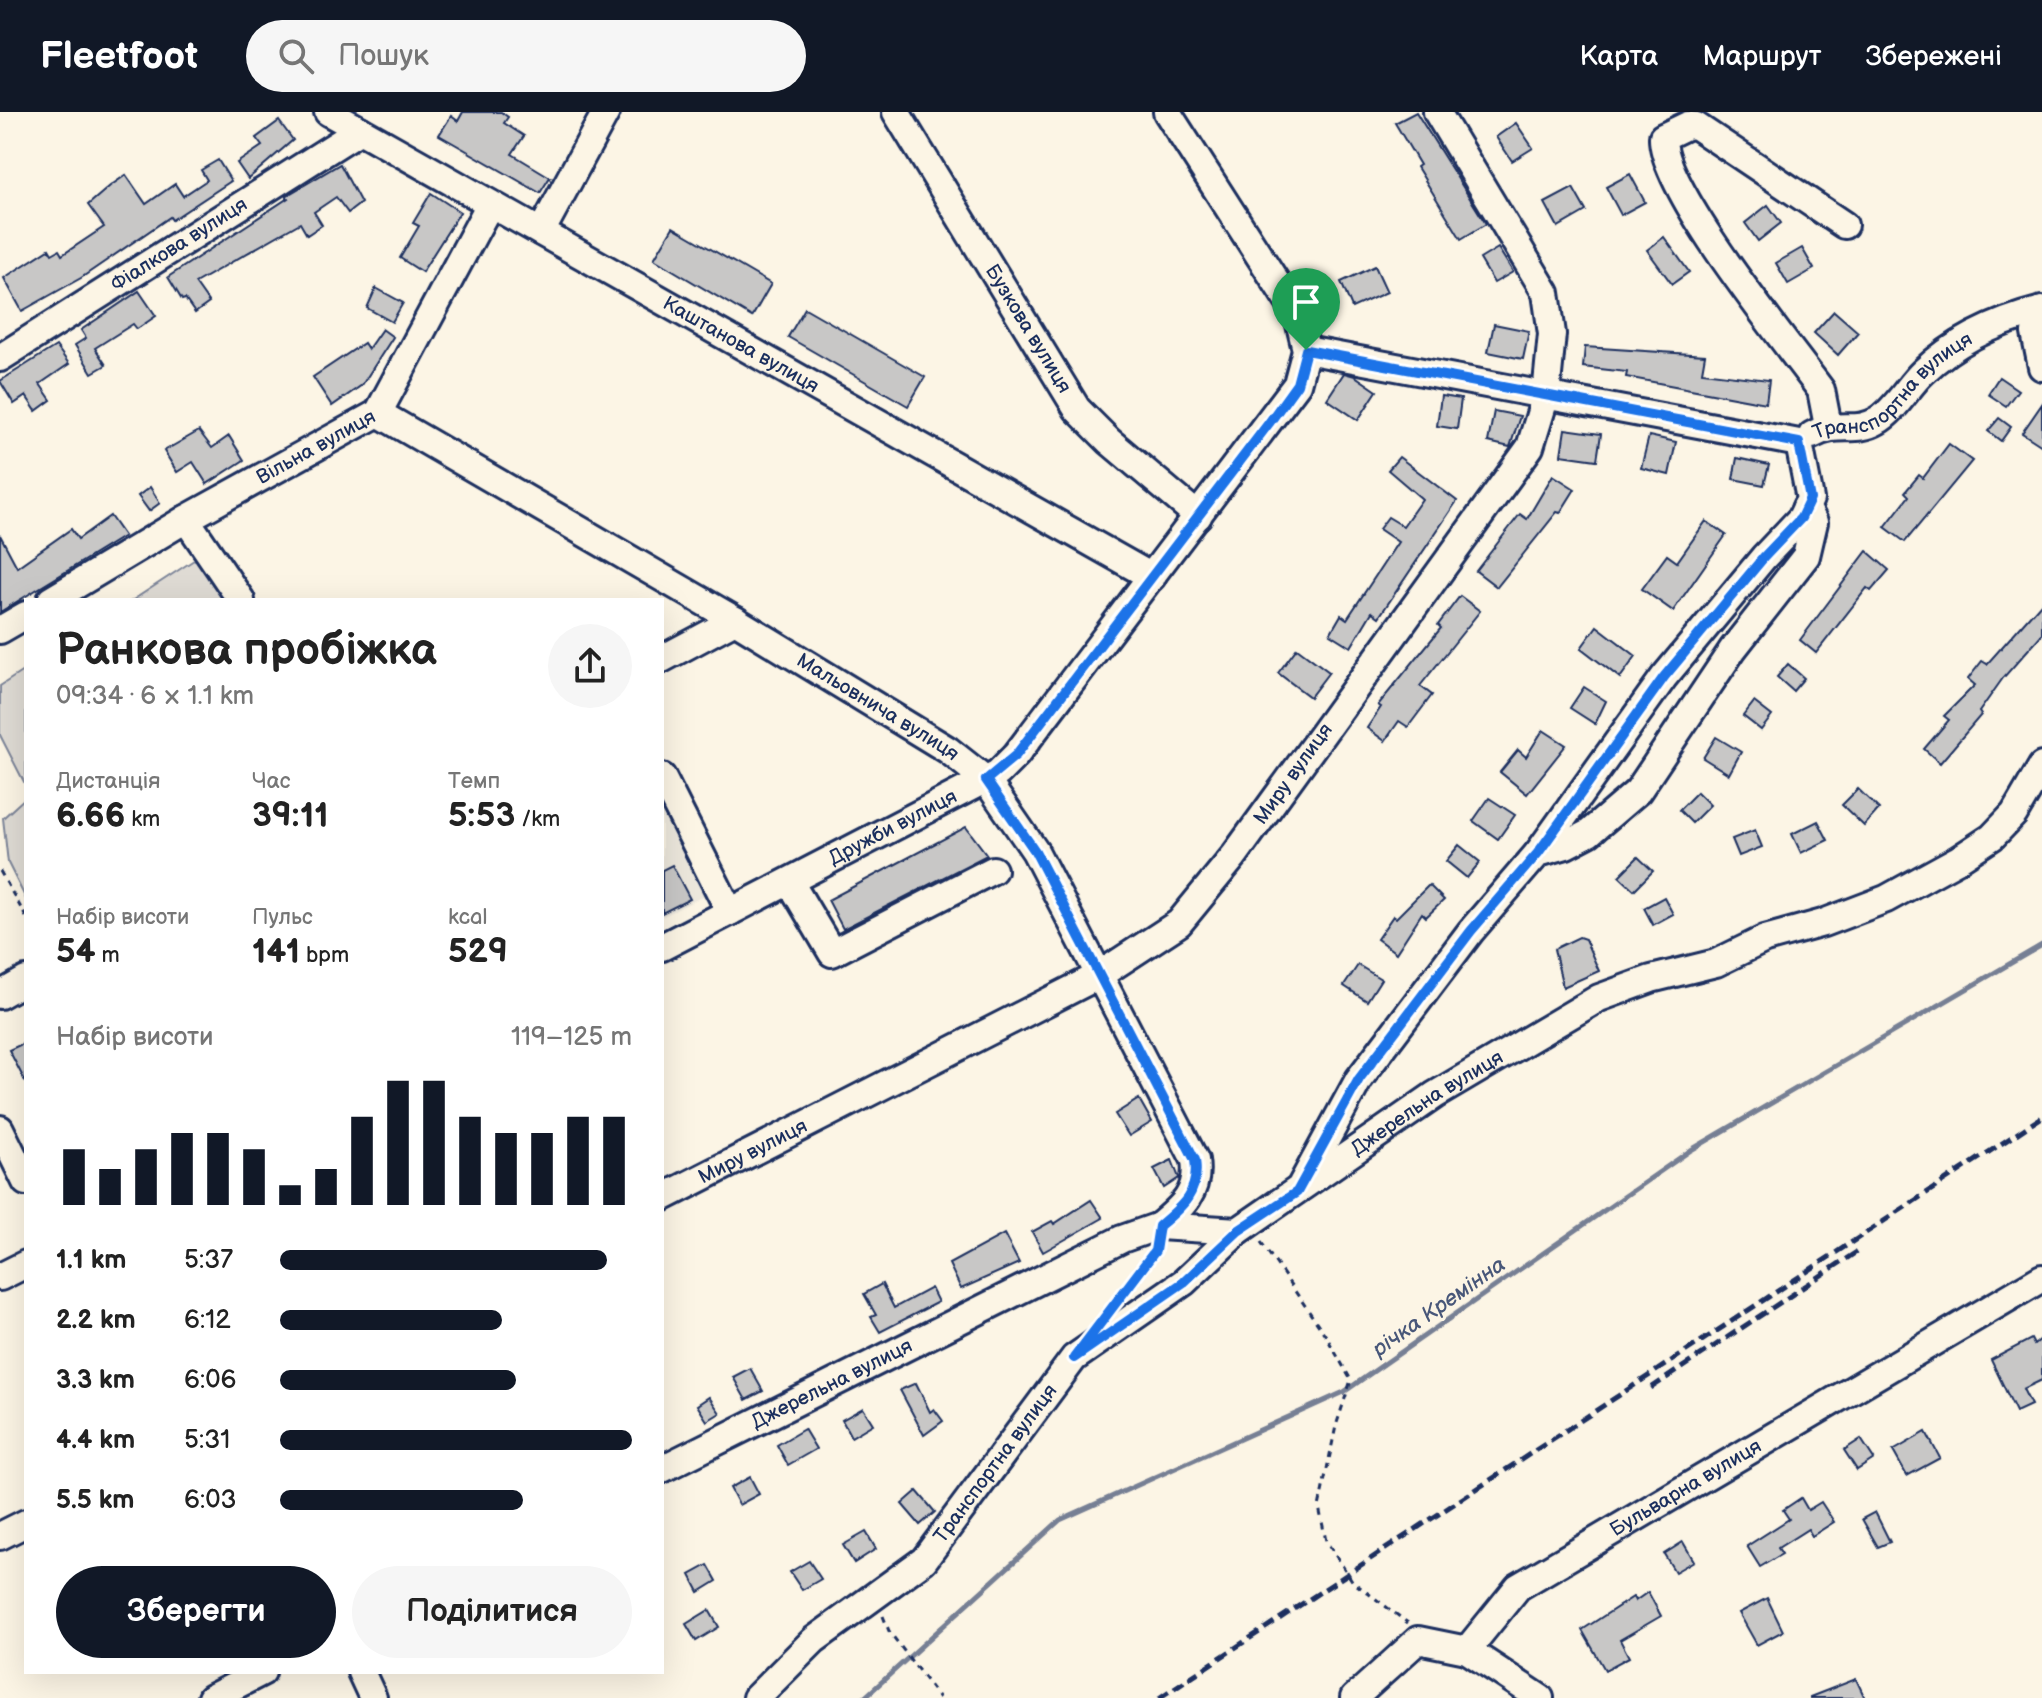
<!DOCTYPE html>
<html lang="uk">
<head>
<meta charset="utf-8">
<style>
	body { margin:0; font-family:"Balsamiq Sans",sans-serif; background:#f6f6f6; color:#222; height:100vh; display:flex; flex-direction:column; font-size:30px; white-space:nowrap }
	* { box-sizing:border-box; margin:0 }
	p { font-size:26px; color:#767676 }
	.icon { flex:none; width:44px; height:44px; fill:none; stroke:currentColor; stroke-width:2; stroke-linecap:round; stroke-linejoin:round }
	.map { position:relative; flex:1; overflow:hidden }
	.sheet { position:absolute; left:24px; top:486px; width:640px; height:1076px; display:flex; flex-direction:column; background:#fff; border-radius:0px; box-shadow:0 8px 32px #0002 }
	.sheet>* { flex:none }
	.pin { position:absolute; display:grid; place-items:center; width:68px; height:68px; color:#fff; margin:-82px -34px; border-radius:50% 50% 50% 0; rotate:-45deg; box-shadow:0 0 8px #0007 }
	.pin .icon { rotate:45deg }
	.round { display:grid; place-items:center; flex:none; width:84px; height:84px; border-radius:42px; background:#f6f6f6 }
	.headline { display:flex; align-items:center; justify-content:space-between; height:136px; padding:0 32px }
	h1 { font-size:44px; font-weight:800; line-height:60px }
	.stats { display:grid; grid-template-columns:repeat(3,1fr); gap:12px; height:136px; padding:8px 32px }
	.stats div { display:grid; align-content:center }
	.stats b { font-size:34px; font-weight:800 }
	.stats small { font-size:22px; font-weight:400 }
	.stats p { font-size:22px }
	.chart { height:224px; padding:16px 32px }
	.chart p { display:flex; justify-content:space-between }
	.chart svg { width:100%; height:144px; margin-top:8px; stroke:#111827; stroke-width:6 }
	.action { display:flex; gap:16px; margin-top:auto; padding:16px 32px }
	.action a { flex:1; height:92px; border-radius:48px; background:#111827; color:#fff; font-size:32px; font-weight:800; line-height:92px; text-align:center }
	.action a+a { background:#f6f6f6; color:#222 }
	ul { padding:0 32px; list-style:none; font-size:26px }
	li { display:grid; grid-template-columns:128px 96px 1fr; align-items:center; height:60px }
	li i { height:20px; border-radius:10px; background:#111827 }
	header { display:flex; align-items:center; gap:48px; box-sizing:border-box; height:112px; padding:0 40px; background:#111827; color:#fff }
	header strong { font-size:38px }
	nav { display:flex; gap:44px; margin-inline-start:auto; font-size:28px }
	.search { width:560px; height:72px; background:#f6f6f6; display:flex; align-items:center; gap:20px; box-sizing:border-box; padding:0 28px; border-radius:44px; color:#767676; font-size:30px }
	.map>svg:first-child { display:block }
	.built { fill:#ece7dc }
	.green { fill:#dfdbd4; stroke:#7d8599; stroke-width:2 }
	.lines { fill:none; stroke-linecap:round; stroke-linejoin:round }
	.stream { stroke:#767f94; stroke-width:5 }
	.building { fill:#c8c7c6; stroke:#1b2f5e; stroke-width:2 }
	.minor-casing { stroke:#1b2f5e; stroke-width:32 }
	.path { stroke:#1b2f5e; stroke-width:3; stroke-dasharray:6 6; stroke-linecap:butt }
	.minor { stroke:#fcf5e5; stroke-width:26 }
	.rail { stroke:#1b2f5e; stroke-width:5; stroke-dasharray:12 6; stroke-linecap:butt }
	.route-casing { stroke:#fff; stroke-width:16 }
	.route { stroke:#1a73e8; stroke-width:10 }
	.labels { text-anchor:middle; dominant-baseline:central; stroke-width:6; stroke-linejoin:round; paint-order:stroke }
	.street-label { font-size:20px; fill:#1b2f5e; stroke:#fcf5e5 }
	.water-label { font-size:22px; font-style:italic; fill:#485779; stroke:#fcf5e5 }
</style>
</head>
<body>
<header>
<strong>Fleetfoot</strong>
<div class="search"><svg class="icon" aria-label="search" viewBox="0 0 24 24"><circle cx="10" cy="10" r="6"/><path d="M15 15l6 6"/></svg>Пошук</div>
<nav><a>Карта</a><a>Маршрут</a><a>Збережені</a></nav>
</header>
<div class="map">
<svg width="2042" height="1586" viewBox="0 0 2042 1586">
	<rect width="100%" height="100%" fill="#fcf5e5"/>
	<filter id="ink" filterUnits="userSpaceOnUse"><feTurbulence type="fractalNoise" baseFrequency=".0125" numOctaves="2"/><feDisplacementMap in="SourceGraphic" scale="16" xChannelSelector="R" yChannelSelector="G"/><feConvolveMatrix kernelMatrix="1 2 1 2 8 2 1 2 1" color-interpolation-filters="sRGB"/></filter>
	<g filter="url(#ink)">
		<path class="built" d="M 662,649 L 725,773 L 662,805 Z"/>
		<g class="green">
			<path d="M 197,446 L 226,488 L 133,488 Z"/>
			<path d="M 26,557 L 26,669 L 24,670 L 0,623 L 0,574 Z"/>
			<path d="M 26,685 L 26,787 L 8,751 L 3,706 Z"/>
		</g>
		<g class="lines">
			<path class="stream" d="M 864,1586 L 1060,1408 L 1344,1280 L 1691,1038 L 2042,833"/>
		</g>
		<g class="building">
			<path d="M 463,0 L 501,0 L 508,5 L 504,11 L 524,24 L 512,42 L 550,65 L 540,81 L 439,23 L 451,4 L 458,9 Z"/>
			<path d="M 1416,0 L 1486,112 L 1461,127 L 1417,55 L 1420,53 L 1395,11 Z"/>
			<path d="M 279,9 L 293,28 L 248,67 L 237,51 L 262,34 L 256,26 Z"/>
			<path d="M 1516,11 L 1533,36 L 1512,49 L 1496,25 Z"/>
			<path d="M 218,48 L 231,69 L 172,108 L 170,105 L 81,166 L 22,199 L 4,166 L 49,137 L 52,142 L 59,138 L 62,143 L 104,115 L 88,93 L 110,74 L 126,63 L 146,92 L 175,72 L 183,84 L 207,68 L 201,58 Z"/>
			<path d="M 340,52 L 361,91 L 348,101 L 336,85 L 314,100 L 322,113 L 307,123 L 300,111 L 195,171 L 209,191 L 195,201 L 185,187 L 182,188 L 168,165 L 288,86 L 286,84 Z"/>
			<path d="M 1630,62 L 1645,90 L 1621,103 L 1606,75 Z"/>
			<path d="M 1573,76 L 1586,99 L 1558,115 L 1545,91 Z"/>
			<path d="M 431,81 L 460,100 L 422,160 L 400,146 L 419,114 L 413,111 Z"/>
			<path d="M 1768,93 L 1781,111 L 1758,129 L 1745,111 Z"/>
			<path d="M 673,115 L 771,172 L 752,205 L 654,147 Z"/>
			<path d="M 1664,125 L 1689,160 L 1672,172 L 1647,138 Z"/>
			<path d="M 1498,136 L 1513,160 L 1494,171 L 1480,147 Z"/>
			<path d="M 1802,136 L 1814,157 L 1788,172 L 1776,151 Z"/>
			<path d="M 1375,154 L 1387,180 L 1352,196 L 1341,170 Z"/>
			<path d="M 376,176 L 403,191 L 392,210 L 367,196 Z"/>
			<path d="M 139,179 L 156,204 L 137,217 L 133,212 L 95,236 L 106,253 L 92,261 L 75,233 L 86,226 L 81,218 Z"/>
			<path d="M 805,196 L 925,265 L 908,294 L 788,225 Z"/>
			<path d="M 1834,199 L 1858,220 L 1838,243 L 1814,221 Z"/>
			<path d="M 1494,212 L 1529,219 L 1523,247 L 1488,240 Z"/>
			<path d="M 382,217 L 393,225 L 362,273 L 332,294 L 313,265 L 364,231 L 368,237 Z"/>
			<path d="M 56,234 L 69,252 L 40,272 L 51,288 L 36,299 L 26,284 L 14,292 L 0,269 Z"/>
			<path d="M 1585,235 L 1705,243 L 1702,260 L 1769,268 L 1766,291 L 1626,265 L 1627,260 L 1583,255 Z"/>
			<path d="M 1344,261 L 1355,264 L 1377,279 L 1358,308 L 1327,287 Z"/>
			<path d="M 1999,265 L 2018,278 L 2006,294 L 1988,282 Z"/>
			<path d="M 1441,284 L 1461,287 L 1457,317 L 1437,314 Z"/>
			<path d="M 2042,292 L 2042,334 L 2022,321 Z"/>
			<path d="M 1494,299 L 1520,304 L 1510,335 L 1488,330 Z"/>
			<path d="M 1999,306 L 2011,315 L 2001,329 L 1988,319 Z"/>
			<path d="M 1565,317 L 1601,322 L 1597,348 L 1561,343 Z"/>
			<path d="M 199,319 L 212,336 L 229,324 L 244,348 L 207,372 L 193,350 L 177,360 L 164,339 Z"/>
			<path d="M 1649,324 L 1676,330 L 1669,363 L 1641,356 Z"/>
			<path d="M 1949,332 L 1972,349 L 1905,430 L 1885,415 L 1909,384 L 1905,380 L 1919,363 L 1923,366 Z"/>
			<path d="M 1399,345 L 1457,389 L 1379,505 L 1372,500 L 1351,535 L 1330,522 L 1341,503 L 1347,507 L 1398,430 L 1379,417 L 1388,405 L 1403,414 L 1422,387 L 1388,358 Z"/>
			<path d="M 1737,346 L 1769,353 L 1764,373 L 1733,367 Z"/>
			<path d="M 1553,363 L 1575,377 L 1560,401 L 1557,400 L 1497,475 L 1476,459 L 1520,402 L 1527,407 Z"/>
			<path d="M 150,375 L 160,391 L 149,399 L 138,384 Z"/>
			<path d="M 110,404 L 124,424 L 0,500 L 0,423 L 17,455 L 71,417 L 78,427 Z"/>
			<path d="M 1706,409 L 1726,423 L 1673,499 L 1642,477 L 1667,443 L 1677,450 Z"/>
			<path d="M 1867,439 L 1889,458 L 1871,479 L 1867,476 L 1816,541 L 1800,528 Z"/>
			<path d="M 1460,484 L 1480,499 L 1420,574 L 1432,583 L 1408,615 L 1399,609 L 1385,629 L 1367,616 L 1381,595 L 1378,593 L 1441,516 L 1438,513 Z"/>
			<path d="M 2042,490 L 2042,522 L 2003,566 L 1979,600 L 1981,603 L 1940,651 L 1924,637 L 1949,608 L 1944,604 L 1975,573 L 1968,567 L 1982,549 L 1987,552 Z"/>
			<path d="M 1597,514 L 1636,544 L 1620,566 L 1581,536 Z"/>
			<path d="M 1297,536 L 1329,560 L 1310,585 L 1278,561 Z"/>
			<path d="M 1788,552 L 1804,566 L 1793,579 L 1777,565 Z"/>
			<path d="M 1584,575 L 1606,589 L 1595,612 L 1570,596 Z"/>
			<path d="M 1754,590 L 1772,604 L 1761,618 L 1743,604 Z"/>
			<path d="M 1543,618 L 1566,633 L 1527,682 L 1500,660 L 1518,638 L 1526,645 Z"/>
			<path d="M 1716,625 L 1741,640 L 1729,662 L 1703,646 Z"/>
			<path d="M 1858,677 L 1879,697 L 1864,714 L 1842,693 Z"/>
			<path d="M 1697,680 L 1710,693 L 1692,711 L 1679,698 Z"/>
			<path d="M 1489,686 L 1515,703 L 1498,727 L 1473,709 Z"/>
			<path d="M 1818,709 L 1828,728 L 1801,741 L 1792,722 Z"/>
			<path d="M 966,715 L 987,743 L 843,817 L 828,788 Z"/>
			<path d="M 1755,718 L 1762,735 L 1739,744 L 1732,727 Z"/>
			<path d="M 1459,733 L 1480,750 L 1467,766 L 1446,749 Z"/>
			<path d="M 1638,745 L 1653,759 L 1634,778 L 1619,764 Z"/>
			<path d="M 672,753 L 690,787 L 662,801 L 662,758 Z"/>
			<path d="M 1429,773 L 1444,788 L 1426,805 L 1422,801 L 1396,841 L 1377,827 L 1393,804 L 1396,806 Z"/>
			<path d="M 1664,785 L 1673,802 L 1653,813 L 1644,796 Z"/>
			<path d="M 1579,825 L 1585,827 L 1599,859 L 1563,875 L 1554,837 Z"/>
			<path d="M 1358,853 L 1381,867 L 1367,889 L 1344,874 Z"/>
			<path d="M 26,930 L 26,971 L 9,938 Z"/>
			<path d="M 1139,987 L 1152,1010 L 1129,1024 L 1115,1002 Z"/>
			<path d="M 1172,1048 L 1179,1066 L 1164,1076 L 1154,1057 Z"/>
			<path d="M 1091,1088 L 1103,1106 L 1043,1140 L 1032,1120 L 1052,1109 L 1054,1112 Z"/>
			<path d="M 1004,1122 L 1019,1151 L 961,1177 L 949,1152 Z"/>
			<path d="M 882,1172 L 894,1196 L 931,1176 L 938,1190 L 880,1220 L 871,1205 L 876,1203 L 864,1182 Z"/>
			<path d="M 2042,1226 L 2042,1268 L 2023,1277 L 2031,1293 L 2016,1300 L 1991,1248 L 2031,1227 L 2034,1233 Z"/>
			<path d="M 750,1256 L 763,1279 L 746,1288 L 733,1265 Z"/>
			<path d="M 916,1271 L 930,1300 L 934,1297 L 943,1309 L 924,1323 L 900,1278 Z"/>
			<path d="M 709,1285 L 720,1301 L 707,1309 L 697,1293 Z"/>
			<path d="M 863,1296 L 873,1312 L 851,1325 L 842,1308 Z"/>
			<path d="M 804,1317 L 816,1337 L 788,1353 L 777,1333 Z"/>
			<path d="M 1926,1320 L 1940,1346 L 1907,1364 L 1893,1339 Z"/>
			<path d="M 1861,1327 L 1874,1347 L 1857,1358 L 1844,1338 Z"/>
			<path d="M 750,1365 L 759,1382 L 739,1393 L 730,1376 Z"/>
			<path d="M 917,1379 L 935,1400 L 920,1413 L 902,1392 Z"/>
			<path d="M 1801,1386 L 1808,1398 L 1821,1390 L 1834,1410 L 1812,1424 L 1808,1417 L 1778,1436 L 1782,1442 L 1760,1455 L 1747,1434 L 1789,1407 L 1783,1398 Z"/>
			<path d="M 1875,1400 L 1890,1430 L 1878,1435 L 1862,1407 Z"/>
			<path d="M 866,1420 L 876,1437 L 854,1451 L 843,1433 Z"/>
			<path d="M 1683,1430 L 1694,1449 L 1675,1460 L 1664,1442 Z"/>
			<path d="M 809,1449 L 821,1467 L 802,1478 L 790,1460 Z"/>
			<path d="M 708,1453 L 717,1469 L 699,1480 L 690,1463 Z"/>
			<path d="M 1648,1480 L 1661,1504 L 1620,1528 L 1629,1545 L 1605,1558 L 1582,1518 L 1633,1485 L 1635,1489 Z"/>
			<path d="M 1767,1486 L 1783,1519 L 1757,1533 L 1739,1501 Z"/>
			<path d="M 709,1498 L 719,1515 L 696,1529 L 686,1512 Z"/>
			<path d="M 1856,1567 L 1865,1586 L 1810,1586 L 1810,1585 Z"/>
		</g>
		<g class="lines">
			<g class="minor-casing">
				<g id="minor">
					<path id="s1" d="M 328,0 L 1152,465"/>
					<path id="s2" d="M 896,0 L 1077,297 L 1109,329 L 1198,404"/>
					<path d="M 541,120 L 606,0"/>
					<path d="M 2042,212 L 2035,221 L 2042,255"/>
					<path d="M 1306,238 L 1799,331"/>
					<path id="s3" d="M 0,246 L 360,18"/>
					<path id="s4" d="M 378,301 L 735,508 L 948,638 L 986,668 L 1035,739 L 1195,1048 C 1200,1080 1182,1095 1159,1114"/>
					<path d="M 1828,314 L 1821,278 C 1785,229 1661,77 1663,25 L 1688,13 L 1696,14 L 1844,113"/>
					<path id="s5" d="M 1812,323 C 1838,308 1855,322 1877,309 C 1895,299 1908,274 1923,260 C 1955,229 1999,209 2042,198"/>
					<path d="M 186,407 L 241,488"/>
					<path id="s6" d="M 51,488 L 186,407 L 378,301 L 490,92"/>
					<path d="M 0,518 L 26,503"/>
					<path d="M 662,547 L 735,508"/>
					<path d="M 662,665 L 730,800"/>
					<path d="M 1538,741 L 1566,733 L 1589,721 L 1638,679 L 1733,537 L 1806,444 L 1814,410 L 1806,395"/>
					<path d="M 790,770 L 832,841 L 993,758"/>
					<path id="s7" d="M 662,835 L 998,661 L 1016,643 L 1297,272 L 1306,238 L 1298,204 L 1167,0"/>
					<path d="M 0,883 L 26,868"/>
					<path d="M 0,1017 L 26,1070"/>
					<path d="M 1302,1072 L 1359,967 L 1471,819 L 1538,741 L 1664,565 L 1764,445 L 1801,406 L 1810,387 L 1799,331"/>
					<path id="s8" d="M 662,1086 L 1098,864 L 1179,811 L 1234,744 L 1530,335 L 1546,283 L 1552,222 L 1546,181 L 1437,0"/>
					<path d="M 0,1165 L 26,1152"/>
					<path id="s9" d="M 662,1357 L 1122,1127 L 1159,1114 L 1238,1119"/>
					<path d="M 0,1424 L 26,1411"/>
					<path id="s10" d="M 1467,1538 L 1518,1475 L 2042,1166"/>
					<path d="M 361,1560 L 373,1586"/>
					<path d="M 211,1586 L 262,1560"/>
					<path id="s11" d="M 756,1586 L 814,1528 L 924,1448 L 1074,1246 L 1184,1170 L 1238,1119 L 1435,983 L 1599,886 L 1651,867 L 1716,851 L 1765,827 L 1823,811 L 1886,787 L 1957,748 L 1992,725 L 2014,702 L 2042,654"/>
					<path d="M 1354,1586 L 1418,1528 L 1467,1538 L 1540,1586"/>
				</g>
			</g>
			<g class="path">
				<path d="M 0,759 L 26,805"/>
				<path d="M 1261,1130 L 1326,1224 L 1351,1268 L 1336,1314 L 1319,1395 L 1326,1429 L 1353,1470 L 1408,1511"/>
				<path d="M 1124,1184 L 1156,1138"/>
				<path d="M 883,1504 L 889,1519 L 939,1586"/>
			</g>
			<use href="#minor" class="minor"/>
			<g class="rail">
				<path d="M 1651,1276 L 1861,1137"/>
				<path d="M 1159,1586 L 2042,1005"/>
			</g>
		</g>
	</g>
	<g class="lines" filter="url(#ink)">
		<g class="route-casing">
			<path id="route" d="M 1306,238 L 1799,331 L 1810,387 L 1801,406 L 1764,445 L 1664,565 L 1538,741 L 1471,819 L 1359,967 L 1297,1080 L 1238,1119 L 1184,1170 L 1074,1246 L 1155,1139 L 1159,1114 C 1182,1095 1200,1080 1195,1048 L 1035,739 L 986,668 L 1016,643 L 1269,311 L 1297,272 Z"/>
		</g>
		<use href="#route" class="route"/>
	</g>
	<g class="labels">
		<g class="street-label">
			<text stroke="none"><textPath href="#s3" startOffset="212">Фіалкова вулиця</textPath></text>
			<text stroke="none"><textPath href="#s2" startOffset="254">Бузкова вулиця</textPath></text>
			<text stroke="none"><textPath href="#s1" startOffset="474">Каштанова вулиця</textPath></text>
			<text stroke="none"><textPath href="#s5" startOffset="98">Транспортна вулиця</textPath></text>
			<text stroke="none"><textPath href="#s6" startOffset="306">Вільна вулиця</textPath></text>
			<text stroke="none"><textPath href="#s4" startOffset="580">Мальовнича вулиця</textPath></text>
			<text stroke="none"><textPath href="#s8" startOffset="774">Миру вулиця</textPath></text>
			<text stroke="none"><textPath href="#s7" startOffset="260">Дружби вулиця</textPath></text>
			<text stroke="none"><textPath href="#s11" startOffset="906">Джерельна вулиця</textPath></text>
			<text stroke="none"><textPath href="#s8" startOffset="102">Миру вулиця</textPath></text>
			<text stroke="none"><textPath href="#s9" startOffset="190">Джерельна вулиця</textPath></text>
			<text stroke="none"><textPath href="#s11" startOffset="338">Транспортна вулиця</textPath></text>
			<text stroke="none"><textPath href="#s10" startOffset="276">Бульварна вулиця</textPath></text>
		</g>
		<g class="water-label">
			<text transform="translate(1439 1195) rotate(-35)">річка Кремінна</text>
		</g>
	</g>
</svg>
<div class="pin" style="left:1306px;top:238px;background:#1e9e55"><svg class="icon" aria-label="arrive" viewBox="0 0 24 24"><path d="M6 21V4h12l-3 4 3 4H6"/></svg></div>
<section class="sheet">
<div class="headline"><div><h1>Ранкова пробіжка</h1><p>09:34 · 6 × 1.1 km</p></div><a class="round"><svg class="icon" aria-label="share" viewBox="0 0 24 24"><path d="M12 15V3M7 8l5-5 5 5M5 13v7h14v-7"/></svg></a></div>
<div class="stats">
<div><p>Дистанція</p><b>6.66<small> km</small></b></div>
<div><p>Час</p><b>39:11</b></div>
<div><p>Темп</p><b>5:53<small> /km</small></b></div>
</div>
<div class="stats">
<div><p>Набір висоти</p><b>54<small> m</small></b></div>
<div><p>Пульс</p><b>141<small> bpm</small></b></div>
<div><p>kcal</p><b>529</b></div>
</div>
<div class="chart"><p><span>Набір висоти</span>119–125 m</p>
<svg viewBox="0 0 160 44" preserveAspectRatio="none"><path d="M5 44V27M15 44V33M25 44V27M35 44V22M45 44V22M55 44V27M65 44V38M75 44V33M85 44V17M95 44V6M105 44V6M115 44V17M125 44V22M135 44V22M145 44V17M155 44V17"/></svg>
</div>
<ul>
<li><b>1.1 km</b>5:37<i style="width:93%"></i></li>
<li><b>2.2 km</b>6:12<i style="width:63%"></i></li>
<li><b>3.3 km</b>6:06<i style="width:67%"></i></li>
<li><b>4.4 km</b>5:31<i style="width:100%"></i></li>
<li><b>5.5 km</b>6:03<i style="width:69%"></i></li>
</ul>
<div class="action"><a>Зберегти</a><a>Поділитися</a></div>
</section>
</div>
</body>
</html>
